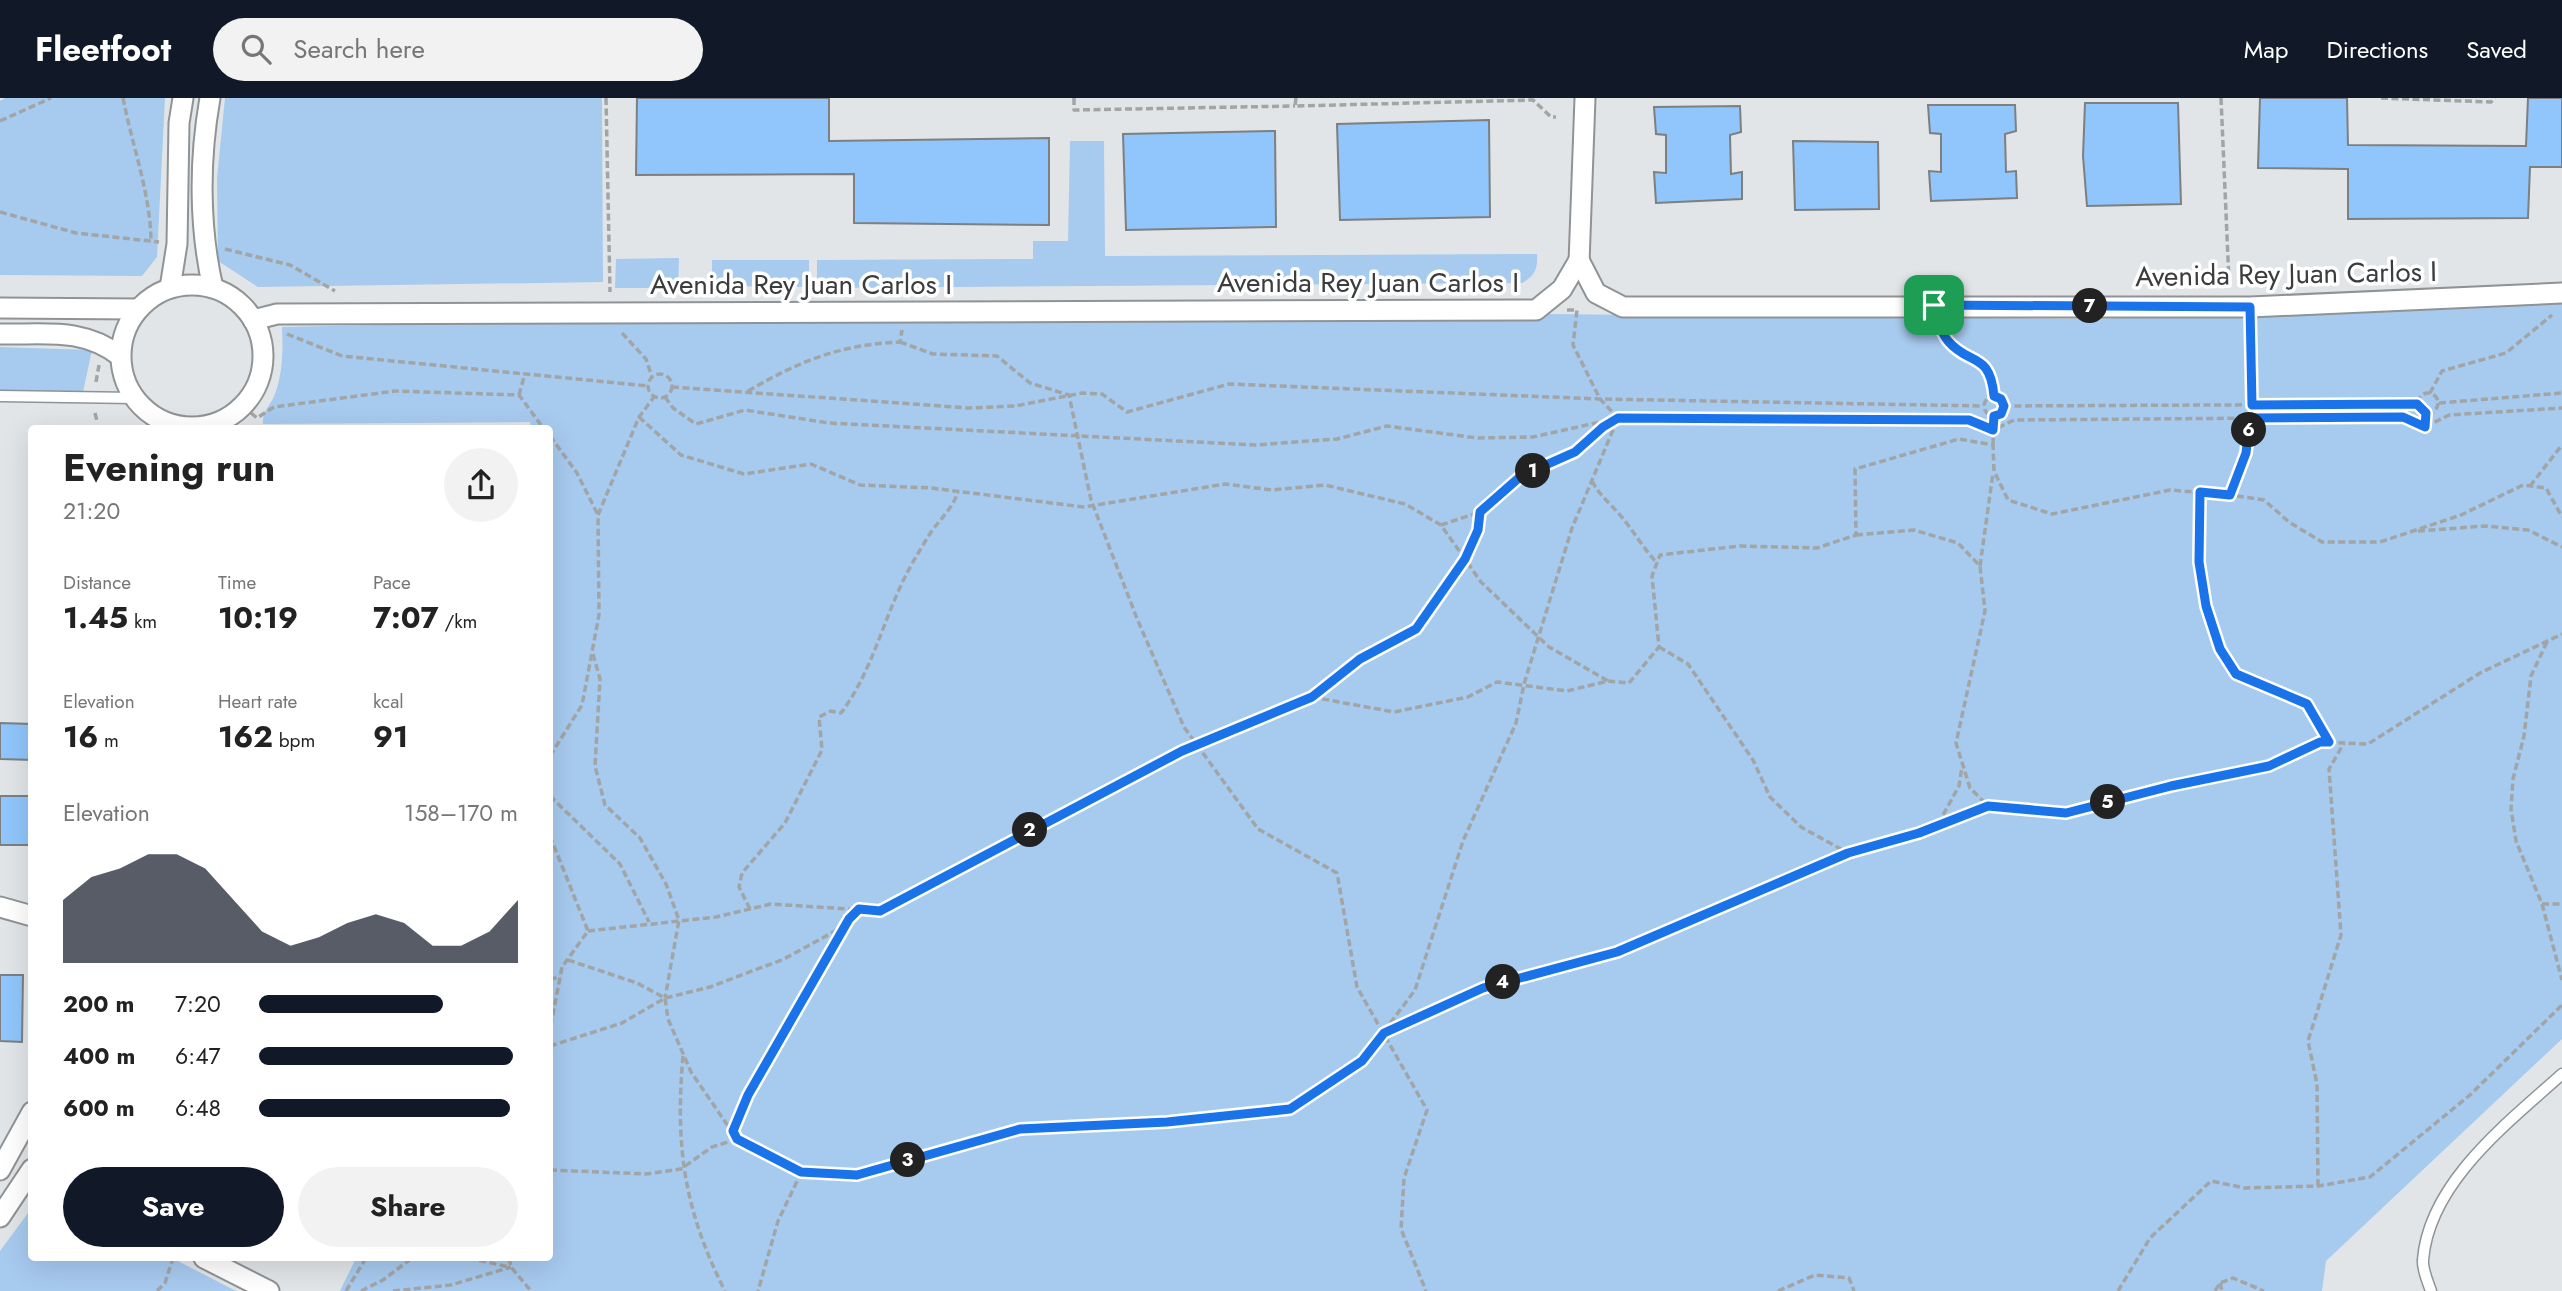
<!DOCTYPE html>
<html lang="en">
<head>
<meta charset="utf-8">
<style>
	body { margin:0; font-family:Jost,sans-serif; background:#f2f2f2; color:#222; height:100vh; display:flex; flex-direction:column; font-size:26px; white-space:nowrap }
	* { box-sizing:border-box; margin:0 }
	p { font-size:23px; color:#767676 }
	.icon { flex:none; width:38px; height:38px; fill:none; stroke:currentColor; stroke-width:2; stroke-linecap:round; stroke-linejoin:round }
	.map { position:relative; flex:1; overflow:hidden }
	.sheet { position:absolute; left:28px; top:327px; width:525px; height:836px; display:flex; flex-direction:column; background:#fff; border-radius:7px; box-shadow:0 7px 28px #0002 }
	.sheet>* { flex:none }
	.pin { position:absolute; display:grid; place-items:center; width:60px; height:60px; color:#fff; margin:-30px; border-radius:14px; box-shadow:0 4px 10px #0006 }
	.km { position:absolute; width:35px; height:35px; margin:-18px; border-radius:50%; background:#222; color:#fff; font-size:19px; line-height:35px; text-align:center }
	.round { display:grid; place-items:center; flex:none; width:74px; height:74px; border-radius:37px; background:#f2f2f2 }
	.summary { display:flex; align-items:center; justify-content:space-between; height:119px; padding:0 35px }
	h1 { font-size:38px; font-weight:700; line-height:52px }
	.stats { display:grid; grid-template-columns:repeat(3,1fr); gap:10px; height:119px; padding:7px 35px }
	.stats div { display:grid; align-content:center }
	.stats b { font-size:30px; font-weight:700 }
	.stats small { font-size:19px; font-weight:400 }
	.stats p { font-size:19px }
	.chart { height:196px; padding:14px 35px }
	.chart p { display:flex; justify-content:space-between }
	.chart svg { width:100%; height:126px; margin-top:7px; fill:#111827; opacity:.7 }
	.button { display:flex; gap:14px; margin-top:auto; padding:14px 35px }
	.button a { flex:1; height:80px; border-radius:42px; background:#111827; color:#fff; font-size:28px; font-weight:700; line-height:80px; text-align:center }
	.button a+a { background:#f2f2f2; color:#222 }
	ul { padding:0 35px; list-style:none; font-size:23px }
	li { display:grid; grid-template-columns:112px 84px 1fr; align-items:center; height:52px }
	li i { height:18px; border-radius:9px; background:#111827 }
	header { display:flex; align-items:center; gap:42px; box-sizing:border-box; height:98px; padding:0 35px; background:#111827; color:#fff }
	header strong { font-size:33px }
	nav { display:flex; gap:38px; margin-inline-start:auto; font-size:24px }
	.search { width:490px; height:63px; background:#f2f2f2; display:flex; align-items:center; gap:18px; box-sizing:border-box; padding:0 24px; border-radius:38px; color:#767676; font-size:26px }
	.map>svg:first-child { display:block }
	.green { fill:#a7caef }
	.building { fill:#90c6fb; stroke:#7d7f81; stroke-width:2 }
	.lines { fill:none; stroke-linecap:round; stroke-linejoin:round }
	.lane-casing { stroke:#909395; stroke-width:13 }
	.street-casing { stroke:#909395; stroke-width:23 }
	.path { stroke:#a2a5a6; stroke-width:3.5; stroke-dasharray:7 3.5; stroke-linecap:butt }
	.lane { stroke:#fff; stroke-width:10 }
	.street { stroke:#fff; stroke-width:19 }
	.route-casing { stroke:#fff; stroke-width:14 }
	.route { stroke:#1a73e8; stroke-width:9 }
	.labels { text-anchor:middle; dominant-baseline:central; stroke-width:7; stroke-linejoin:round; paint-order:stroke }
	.street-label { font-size:28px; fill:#3b3c3d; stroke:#fff }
</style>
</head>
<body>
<header>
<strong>Fleetfoot</strong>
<div class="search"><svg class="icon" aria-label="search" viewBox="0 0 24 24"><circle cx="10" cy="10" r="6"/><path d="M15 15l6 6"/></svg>Search here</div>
<nav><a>Map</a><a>Directions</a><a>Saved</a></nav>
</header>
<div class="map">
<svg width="2562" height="1193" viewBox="0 0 2562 1193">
	<rect width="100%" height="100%" fill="#e2e5e7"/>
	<g class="green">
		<path d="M 5,0 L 165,0 L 157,159 L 142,178 L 0,177 L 0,3 Z"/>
		<path d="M 225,0 L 602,0 L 603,184 L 258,189 L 218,163 L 217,80 Z"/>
		<path d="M 1070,43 L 1104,43 L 1105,158 L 1537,156 C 1538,171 1535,178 1522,185 L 817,190 L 817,162 L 1033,161 L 1033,143 L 1068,143 Z"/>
		<path d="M 679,160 L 678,190 L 615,190 L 616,161 Z"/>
		<path d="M 712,162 L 809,162 L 809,189 L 712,188 Z"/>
		<path d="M 2562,204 L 2562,941 L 2326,1163 L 2322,1193 L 340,1193 L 356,1160 L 550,1160 L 550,331 L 531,331 L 530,324 L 263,326 C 262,313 271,307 275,296 C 283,274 283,251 282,229 L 577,223 L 1269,223 L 1547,216 L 2091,221 Z"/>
		<path d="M 0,249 L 92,252 L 83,294 L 0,293 Z"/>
		<path d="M 31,1111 L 32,1160 L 172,1160 L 236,1193 L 0,1193 L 0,1153 Z"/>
	</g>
	<g class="building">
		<path d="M 637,0 L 829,0 L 829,43 L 1049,40 L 1049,127 L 854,125 L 854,76 L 636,77 Z"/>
		<path d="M 2260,0 L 2347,0 L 2348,47 L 2526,48 L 2528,0 L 2562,0 L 2562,69 L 2530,69 L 2528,120 L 2348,121 L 2348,71 L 2258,70 Z"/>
		<path d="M 2085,5 L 2178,5 L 2181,106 L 2087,108 L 2083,58 Z"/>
		<path d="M 1928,7 L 2015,7 L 2016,33 L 2005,36 L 2006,74 L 2016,73 L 2017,100 L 1931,103 L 1929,73 L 1941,74 L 1941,36 L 1930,35 Z"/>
		<path d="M 1740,8 L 1741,34 L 1730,37 L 1731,76 L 1742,74 L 1742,101 L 1656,105 L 1654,74 L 1666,75 L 1666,37 L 1656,36 L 1654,9 Z"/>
		<path d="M 1489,22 L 1490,119 L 1340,122 L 1337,26 Z"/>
		<path d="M 1275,33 L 1276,129 L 1126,132 L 1123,36 Z"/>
		<path d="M 1793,43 L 1878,44 L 1879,111 L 1795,112 Z"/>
		<path d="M 0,625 L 32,626 L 32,662 L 0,661 Z"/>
		<rect x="0" y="698" width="32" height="49"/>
		<path d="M 0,877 L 23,877 L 22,944 L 0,943 Z"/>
	</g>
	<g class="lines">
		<g class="lane-casing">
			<g id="lane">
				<path d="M 0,298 L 134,300"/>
				<path d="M 2431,1193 C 2428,1184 2422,1171 2423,1162 C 2429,1084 2509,1024 2562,976"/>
			</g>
		</g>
		<g class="street-casing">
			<g id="street">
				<path d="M 210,0 C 199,62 199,129 213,190"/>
				<path d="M 1579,162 L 1596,195 L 1623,209 L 2250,209 L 2562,195"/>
				<path d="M 1579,165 L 1585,0"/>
				<circle cx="192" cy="258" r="71"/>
				<path d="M 170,190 L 177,146 L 179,25 L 183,0"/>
				<path d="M 0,210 L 138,211"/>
				<path d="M 253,222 L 277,216 L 1536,212 L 1562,191 L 1579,162"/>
				<path d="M 0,236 C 45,237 82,229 120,258"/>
				<path d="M 0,809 L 32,818"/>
				<path d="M 0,1072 L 32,1014"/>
				<path d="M 0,1119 L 32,1071"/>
				<path d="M 204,1160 L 269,1193"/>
			</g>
		</g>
		<g class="path">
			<path d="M 123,0 C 132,47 150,94 151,142"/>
			<path d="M 606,0 L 610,194"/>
			<path d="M 1074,0 L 1074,12 L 1295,8"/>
			<path d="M 1296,0 L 1295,8 L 1533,2 L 1551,19 L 1556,19"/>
			<path d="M 2221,0 L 2229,184"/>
			<path d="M 2381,0 L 2491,4 L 2495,0"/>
			<path d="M 0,23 L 51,0"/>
			<path d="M 0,114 L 76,135 L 159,144"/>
			<path d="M 225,151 L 290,167 L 335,193"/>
			<path d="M 1567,212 L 1577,212 L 1573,247 L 1600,301 L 1618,320"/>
			<path d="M 1941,230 C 1955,265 1989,250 1994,298"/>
			<path d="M 622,235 L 646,261 L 652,279"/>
			<path d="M 287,236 L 342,258 L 648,288"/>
			<path d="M 900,244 L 933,256 L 997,258 L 1030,285 L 1069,297 L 1091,402 L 1138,523 L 1184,629 L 1258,731 L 1337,775 L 1357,889 L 1427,1012 L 1404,1080 L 1401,1131 L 1426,1193"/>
			<circle cx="660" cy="288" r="12"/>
			<path d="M 96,284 L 99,267"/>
			<path d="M 672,289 L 969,310 L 1015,308 L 1082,295 L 1102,296 L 1127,314 L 1229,286 L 1600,301 L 1983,308"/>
			<path d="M 748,293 C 800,263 838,247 900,244 L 902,232"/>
			<circle cx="2428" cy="305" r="10"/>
			<path d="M 2430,295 L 2442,273 L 2506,255 L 2552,217"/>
			<path d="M 519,297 L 525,275"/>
			<circle cx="1994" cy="308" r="10"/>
			<path d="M 665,299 L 673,310 L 696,326 L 745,312 L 829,325 L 1255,347 L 1337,341 L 1387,328 L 1477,340 L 1533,339 L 1618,320 L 1969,322 L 1993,332 L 2014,322 L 2395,319 L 2425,329 L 2449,317 L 2562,310"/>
			<path d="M 2439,305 L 2562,295"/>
			<path d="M 2004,308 L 2417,306"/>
			<path d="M 95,315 L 97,323"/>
			<path d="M 251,315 L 257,320 L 274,309 L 395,293 L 519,297 L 544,331"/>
			<path d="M 639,319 L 681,357 L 744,376 L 811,366 L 860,387 L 931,390 L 1084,409 L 1225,386 L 1272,392 L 1325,387 L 1405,406 L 1441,427 L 1481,484 L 1549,549 L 1608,583"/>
			<path d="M 2425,329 L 2426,315"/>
			<path d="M 550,338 L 577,375 L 598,417"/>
			<path d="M 1993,347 L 1994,319"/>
			<path d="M 1592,383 C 1600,398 1609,404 1620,417 C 1633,432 1643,450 1657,465"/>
			<path d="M 2530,388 L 2562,347"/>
			<path d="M 2200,395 L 2199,464 L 2206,507 L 2220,551 L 2236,576 L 2307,606 L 2329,644"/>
			<path d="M 2230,397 L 2246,355 L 2252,307 L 2250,227"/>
			<path d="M 1441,427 L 1480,414"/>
			<path d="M 2418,433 L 2485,428 L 2528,432 L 2562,449"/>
			<path d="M 1856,437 L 1914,432 L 1958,445 L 1980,468 L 1985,513 L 1956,645 L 1970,690 L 1988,708"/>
			<path d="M 1980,468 L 1993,375"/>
			<path d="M 2547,544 L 2531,578 L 2524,638 L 2513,681 L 2511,711 L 2516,743 L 2542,806 L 2562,882"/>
			<path d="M 1659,549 L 1688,566 L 1753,662 L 1770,699 L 1801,729 L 1848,755"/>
			<path d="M 593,556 L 600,581 L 595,668 L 605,707 L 640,740 L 666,786 L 679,822 L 665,900"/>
			<path d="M 1312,599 L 1360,561 L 1416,531 L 1465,461 L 1478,432 L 1480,414 L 1521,378 L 1575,354 L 1613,323"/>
			<path d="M 550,658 L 582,607 L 599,517 L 598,417 L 639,319 L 654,299"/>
			<path d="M 550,698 L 620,766 L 649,824"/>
			<path d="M 1938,726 L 1959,688 L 1962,669"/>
			<path d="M 550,738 L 588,833 L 562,869 L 550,932"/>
			<path d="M 2542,806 L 2562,806"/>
			<path d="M 750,811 L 739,789 L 742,775 L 785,725 L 822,652 L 819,619 L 831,613 L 841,615 C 872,574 883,522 906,477 C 913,463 923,447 931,434 C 941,420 952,411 958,394"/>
			<path d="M 588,833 L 716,819 L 771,806 L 880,813 L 1182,653 L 1312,599 L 1394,614 L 1468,599 L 1497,584 L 1567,593 L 1608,583 L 1629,585 L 1659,549 L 1652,478 L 1660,457 L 1740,448 L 1817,450 L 1856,437 L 1855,371 L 1959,341 L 1993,347 L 1994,373 L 2008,402 L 2052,416 L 2170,392 L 2230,397 L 2264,402 L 2289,424 L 2322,444 L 2380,444 L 2461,417 L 2523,387 L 2546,390 L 2562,419"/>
			<path d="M 568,862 L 637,885 L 665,900 L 668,921 L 691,974 L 737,1041 L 801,1075 L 778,1123 L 758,1193"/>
			<path d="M 550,882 L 560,878"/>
			<path d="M 1384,935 L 1483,890 L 1617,854 L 1848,755 L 1919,735 L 1988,708 L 2066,715 L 2171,687 L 2269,668 L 2320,644 L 2368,646 L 2480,575 L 2562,536"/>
			<path d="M 550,948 L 622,925 L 665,900 L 710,889 L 784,861 L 837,832 L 859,811"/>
			<path d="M 683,958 C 675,1048 684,1112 725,1193"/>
			<path d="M 733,1033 L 748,997 L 846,826"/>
			<path d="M 550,1072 L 646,1076 L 681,1071 L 712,1049 L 737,1041"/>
			<path d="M 801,1075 L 857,1077 L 1020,1031 L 1167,1024 L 1290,1011 L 1362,963 L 1415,892 L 1463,743 L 1516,625 L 1524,586 L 1572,430 L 1618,320"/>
			<path d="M 2318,1088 L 2317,986 L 2308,943 L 2341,837 L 2329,671 L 2344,645"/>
			<path d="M 469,1160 L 509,1169"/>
			<path d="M 509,1160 L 511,1169 L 531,1193"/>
			<path d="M 2220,1185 L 2222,1193"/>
			<path d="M 157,1193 L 165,1185 L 173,1160"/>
			<path d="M 346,1193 L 366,1160"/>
			<path d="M 361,1193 L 383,1182 L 412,1160"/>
			<path d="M 393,1193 L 451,1187 L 511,1169"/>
			<path d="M 1778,1193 L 1815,1177 L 1849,1180 L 1854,1193"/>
			<path d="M 2118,1193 L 2150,1140 L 2211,1083 L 2245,1090 L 2318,1088 L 2370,1079 L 2470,997 L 2562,907"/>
			<path d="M 2215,1193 L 2220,1185 L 2233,1180 L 2264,1193"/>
		</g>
		<use href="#lane" class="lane"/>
		<use href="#street" class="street"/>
	</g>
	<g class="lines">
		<g class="route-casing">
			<path id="route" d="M 1934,207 L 2250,209 L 2252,307 L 2417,306 L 2426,315 L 2425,329 L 2403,319 L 2250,320 L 2246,355 L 2230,397 L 2200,394 L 2199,464 L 2206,508 L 2220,551 L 2236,576 L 2307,606 L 2329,644 L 2320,644 L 2269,668 L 2171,688 L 2066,715 L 1988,708 L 1919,735 L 1848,755 L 1617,854 L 1483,890 L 1384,935 L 1362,963 L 1290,1011 L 1167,1024 L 1020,1031 L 857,1077 L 801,1074 L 737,1041 L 733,1033 L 748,997 L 849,821 L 859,811 L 880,813 L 1182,653 L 1312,599 L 1360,561 L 1416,531 L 1465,461 L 1478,432 L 1480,414 L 1521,378 L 1575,354 L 1603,329 L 1618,320 L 1969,322 L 1993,332 L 1994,318 L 2001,316 L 2004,308 L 2001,301 L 1994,298 C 1990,253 1969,268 1948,243 C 1940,233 1937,219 1934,207 Z"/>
		</g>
		<use href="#route" class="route"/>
	</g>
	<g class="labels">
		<g class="street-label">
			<text transform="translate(2286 176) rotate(-1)">Avenida Rey Juan Carlos I</text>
			<text x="1368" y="184">Avenida Rey Juan Carlos I</text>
			<text x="801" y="186">Avenida Rey Juan Carlos I</text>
		</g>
	</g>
</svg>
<div class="pin" style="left:1934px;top:207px;background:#1e9e55"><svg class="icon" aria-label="arrive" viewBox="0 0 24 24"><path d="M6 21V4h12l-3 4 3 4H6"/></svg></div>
<b class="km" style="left:1533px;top:373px">1</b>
<b class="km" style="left:1030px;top:732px">2</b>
<b class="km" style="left:908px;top:1062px">3</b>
<b class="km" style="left:1503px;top:884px">4</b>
<b class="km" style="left:2108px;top:704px">5</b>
<b class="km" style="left:2249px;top:332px">6</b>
<b class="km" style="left:2090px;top:208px">7</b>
<section class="sheet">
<div class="summary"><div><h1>Evening run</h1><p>21:20</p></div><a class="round"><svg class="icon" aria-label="share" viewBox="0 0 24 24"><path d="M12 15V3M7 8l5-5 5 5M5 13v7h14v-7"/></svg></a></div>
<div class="stats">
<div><p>Distance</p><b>1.45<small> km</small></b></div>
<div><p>Time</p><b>10:19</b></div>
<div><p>Pace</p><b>7:07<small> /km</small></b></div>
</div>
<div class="stats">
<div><p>Elevation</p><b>16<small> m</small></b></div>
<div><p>Heart rate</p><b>162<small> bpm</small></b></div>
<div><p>kcal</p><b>91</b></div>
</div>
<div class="chart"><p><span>Elevation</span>158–170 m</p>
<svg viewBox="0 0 160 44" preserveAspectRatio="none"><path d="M0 44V22L10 14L20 11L30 6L40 6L50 11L60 22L70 33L80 38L90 35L100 30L110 27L120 30L130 38L140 38L150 33L160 22V44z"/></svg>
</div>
<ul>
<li><b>200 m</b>7:20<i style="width:71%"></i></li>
<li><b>400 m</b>6:47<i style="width:98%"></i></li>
<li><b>600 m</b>6:48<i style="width:97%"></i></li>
</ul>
<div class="button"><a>Save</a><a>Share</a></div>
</section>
</div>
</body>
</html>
